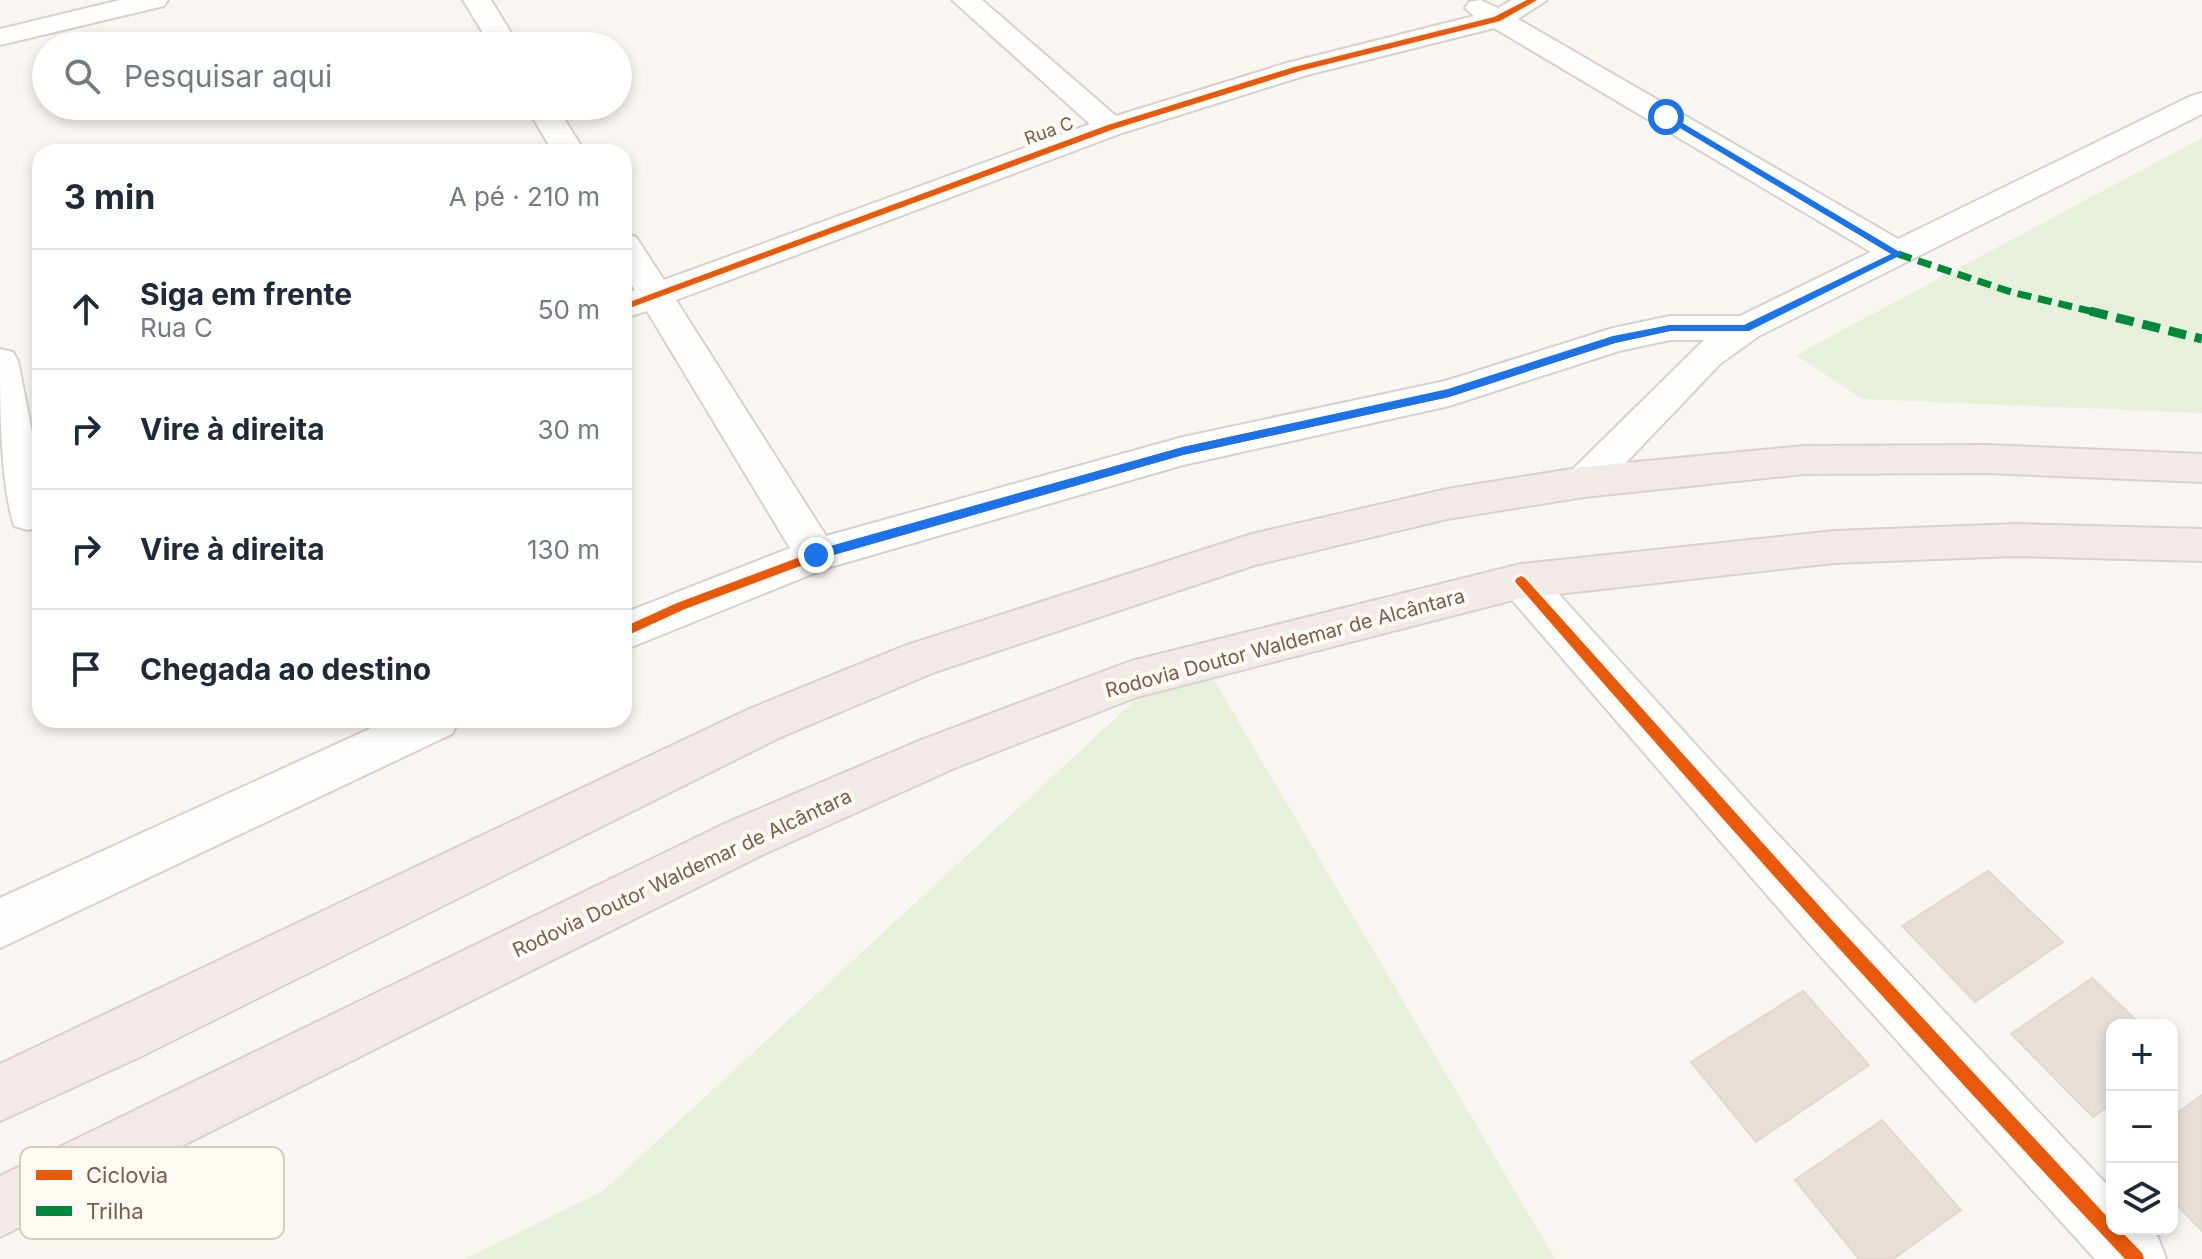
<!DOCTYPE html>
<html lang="pt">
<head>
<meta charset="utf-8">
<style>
  :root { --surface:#fff; --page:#f6f6f7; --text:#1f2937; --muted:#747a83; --line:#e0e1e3 }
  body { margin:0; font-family:Inter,sans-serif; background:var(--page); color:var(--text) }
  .controls { position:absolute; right:24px; bottom:24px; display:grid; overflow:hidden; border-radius:16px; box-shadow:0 4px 12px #0003 }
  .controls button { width:72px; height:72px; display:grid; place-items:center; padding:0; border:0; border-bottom:2px solid var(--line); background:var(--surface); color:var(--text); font:40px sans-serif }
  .stop { position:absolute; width:24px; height:24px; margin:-18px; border:6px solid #1a73e8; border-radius:50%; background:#fff }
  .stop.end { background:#1a73e8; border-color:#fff; box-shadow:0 2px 8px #0008 }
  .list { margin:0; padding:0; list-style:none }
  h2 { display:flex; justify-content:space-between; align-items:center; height:104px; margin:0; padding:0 32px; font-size:34px }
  h2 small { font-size:26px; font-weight:400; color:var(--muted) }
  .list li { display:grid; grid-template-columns:52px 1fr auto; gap:24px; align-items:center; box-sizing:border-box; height:120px; padding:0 32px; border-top:2px solid var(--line) }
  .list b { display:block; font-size:30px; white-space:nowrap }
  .list p { margin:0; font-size:26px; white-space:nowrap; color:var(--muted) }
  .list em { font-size:26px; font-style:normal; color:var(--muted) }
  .icon { flex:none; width:44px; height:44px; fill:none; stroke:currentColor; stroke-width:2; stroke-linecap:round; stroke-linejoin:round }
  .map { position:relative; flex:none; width:2202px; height:1259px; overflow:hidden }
  .search { position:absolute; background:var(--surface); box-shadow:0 4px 12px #0003; left:32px; top:32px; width:600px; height:88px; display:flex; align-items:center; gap:20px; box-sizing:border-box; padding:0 28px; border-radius:44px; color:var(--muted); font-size:30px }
  .panel { position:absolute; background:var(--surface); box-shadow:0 4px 12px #0003; left:32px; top:144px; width:600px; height:584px; border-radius:24px }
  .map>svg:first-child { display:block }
</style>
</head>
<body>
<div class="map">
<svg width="2202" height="1259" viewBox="0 0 2202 1259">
  <rect width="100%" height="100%" fill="#f9f5f0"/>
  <path fill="#e7f0db" d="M2202,138V413L1862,399L1796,355Z
    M1194,646L1555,1259H465L603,1191Z"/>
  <path fill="#e6ded7" stroke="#e2d8d2" stroke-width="2" d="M1988,871L2063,942L1975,1002L1902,926Z
    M2092,978L2141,1025H2112V1103L2093,1117L2011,1034Z
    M1803,991L1869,1065L1756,1142L1691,1062Z
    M2202,1095V1231L2172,1200V1117Z
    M1882,1120L1961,1210L1893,1259H1859L1795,1180Z"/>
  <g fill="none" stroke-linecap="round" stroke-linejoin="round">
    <defs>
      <path id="minor" d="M120,0H168L164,6L0,45V29Z
        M463,0H491L519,46H491Z
        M952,0H982L1116,116L1287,63L1474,16L1465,8L1469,2L1480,0L1498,8L1512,0H1547L1518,19L1898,239L2191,96L2202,93V114L1759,336L1720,364L1598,492L1584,497L1570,492L1564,482L1570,472L1704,340H1670L1619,351L1449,406L1183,465L827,568L624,650V613L790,548L647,311L624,318V294L635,290L624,272V234L636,237L664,280L1090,124ZM1494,28L1871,252L1740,316H1670L1613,328L1445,381L1183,437L826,536L676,300L1122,133L1307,75Z
        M526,106H556L585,152H553Z
        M0,349L13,352L18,361L40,472V527L28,530L14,526C0,482 0,398 0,349Z
        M1521,564L1536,569L1766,822L2112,1190V1229H2149L2158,1237L2166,1259H2095L1806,940L1506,593L1500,581L1506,569Z
        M389,720H459L452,734L0,948V898Z"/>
      <path id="highway" d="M1987,445L2202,454V482L1987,473L1804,474L1584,497L1447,519L1255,565L935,672L781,737L142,1056L0,1121V1064L749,709L904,646L1252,534L1447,489L1584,467L1804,446Z
        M2016,524L2202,529V561L2016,556L1834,563L1521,598L1137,697L955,768L762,855L0,1237V1176L726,823L921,740L1131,661L1521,564L1834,531Z"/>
    </defs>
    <use href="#minor" stroke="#d7d1cb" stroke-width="4"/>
    <use href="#highway" stroke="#dad1cc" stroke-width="4"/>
    <use href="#minor" fill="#fefefd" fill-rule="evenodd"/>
    <use href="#highway" fill="#f2eae7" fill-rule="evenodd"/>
    <path stroke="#00873e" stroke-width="7" stroke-dasharray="14 7" stroke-linecap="butt" d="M1898,254L2011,292L2098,313"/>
    <path stroke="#00873e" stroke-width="9" stroke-dasharray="18 9" stroke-linecap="butt" d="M2090,311L2202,339"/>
    <defs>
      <path id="cycleway" d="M1527,0H1537L1500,21L1300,71L1114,129L624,310V304L1108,125L1294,67L1494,17Z
        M1670,325H1746L1751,328L1746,331H1670L1615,343L1449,397L1183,455L819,559L685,609L624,637V627L677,603L816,551L1183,447L1448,390L1610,338Z
        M1521,576L1525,578L1830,918L2112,1222V1229H2119L2142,1253L2144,1259H2125C1918,1038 1715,813 1517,584L1515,581L1517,578Z"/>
    </defs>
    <use href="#cycleway" stroke="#fffaf3" stroke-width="5"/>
    <use href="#cycleway" fill="#e8590c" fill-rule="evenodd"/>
  </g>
  <path fill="#1a73e8" d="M1663,115H1669L1903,254L1749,331H1670L1615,343L1449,397L1183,455L816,560L809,555L816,550L1183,447L1448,389L1613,336L1670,325H1744L1891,254L1663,118Z"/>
  <g text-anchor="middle" stroke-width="8" stroke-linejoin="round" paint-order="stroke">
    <g font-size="18" fill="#7a5c4d" stroke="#fffaf3">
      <text transform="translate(1049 131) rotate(-20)" y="6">Rua C</text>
    </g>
    <g font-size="20" fill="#7a5c4d" stroke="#fffaf3">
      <text transform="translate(1285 643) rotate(-15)" y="7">Rodovia Doutor Waldemar de Alcântara</text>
      <text transform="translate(682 873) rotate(-25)" y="7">Rodovia Doutor Waldemar de Alcântara</text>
    </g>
  </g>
  <rect x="20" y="1147" width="264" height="92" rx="12" fill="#fffaf3" stroke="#d7cbc1" stroke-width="2"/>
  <rect x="36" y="1170" width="36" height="10" fill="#e8590c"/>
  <rect x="36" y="1206" width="36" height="10" fill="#00873e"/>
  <g font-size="22" fill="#7a5c4d">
    <text x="86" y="1183">Ciclovia</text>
    <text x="86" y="1219">Trilha</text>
  </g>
</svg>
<div class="controls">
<button>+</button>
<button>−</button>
<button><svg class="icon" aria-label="layers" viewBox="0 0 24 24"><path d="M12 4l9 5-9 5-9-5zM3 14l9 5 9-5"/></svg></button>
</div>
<div class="stop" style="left:1666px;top:117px"></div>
<div class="stop end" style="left:816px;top:555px"></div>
<div class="search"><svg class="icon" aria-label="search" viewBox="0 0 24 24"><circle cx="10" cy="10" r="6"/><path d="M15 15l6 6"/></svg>Pesquisar aqui</div>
<section class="panel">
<h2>3 min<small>A pé · 210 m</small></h2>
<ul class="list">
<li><svg class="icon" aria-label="ahead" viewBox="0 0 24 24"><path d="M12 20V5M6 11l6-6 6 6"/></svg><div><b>Siga em frente</b><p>Rua C</p></div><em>50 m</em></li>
<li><svg class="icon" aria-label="right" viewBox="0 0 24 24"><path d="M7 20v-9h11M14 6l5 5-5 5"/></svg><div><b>Vire à direita</b></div><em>30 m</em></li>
<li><svg class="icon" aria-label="right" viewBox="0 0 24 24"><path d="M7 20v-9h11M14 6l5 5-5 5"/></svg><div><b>Vire à direita</b></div><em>130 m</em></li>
<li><svg class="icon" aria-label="arrive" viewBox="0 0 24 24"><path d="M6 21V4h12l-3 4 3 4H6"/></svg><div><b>Chegada ao destino</b></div></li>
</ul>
</section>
</div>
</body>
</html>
